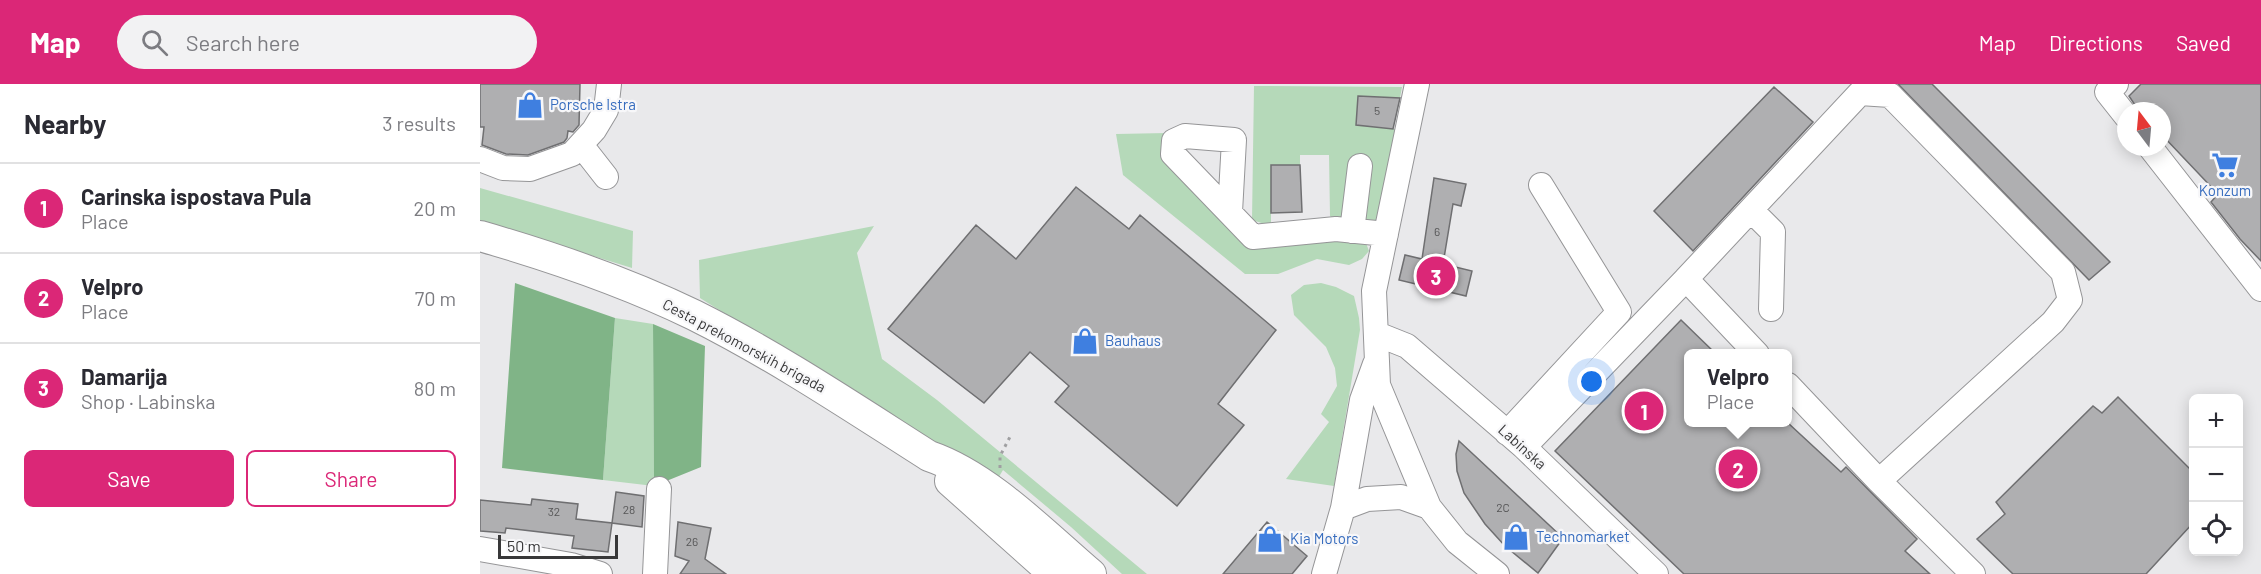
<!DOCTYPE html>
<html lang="en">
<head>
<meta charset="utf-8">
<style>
  :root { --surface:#fff; --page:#f2f2f3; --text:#2b2b33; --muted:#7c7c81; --line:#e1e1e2; --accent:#db2777 }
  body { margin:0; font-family:Barlow,sans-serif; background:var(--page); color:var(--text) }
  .controls { position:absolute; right:18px; bottom:18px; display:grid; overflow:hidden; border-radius:9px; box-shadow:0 3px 15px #0003 }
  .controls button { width:54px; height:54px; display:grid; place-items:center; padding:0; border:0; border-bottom:2px solid var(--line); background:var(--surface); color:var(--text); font:30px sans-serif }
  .compass { position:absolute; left:1637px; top:18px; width:54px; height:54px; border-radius:50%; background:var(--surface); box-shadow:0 3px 15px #0003; rotate:344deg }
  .scale { position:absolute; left:18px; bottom:15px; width:120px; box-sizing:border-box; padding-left:6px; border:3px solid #383839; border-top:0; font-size:16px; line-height:21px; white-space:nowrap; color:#383839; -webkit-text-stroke:4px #f7f7f9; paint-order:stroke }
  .you { position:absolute; left:1112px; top:298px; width:21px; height:21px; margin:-15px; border:4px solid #fff; border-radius:50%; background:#1a73e8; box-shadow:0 0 0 9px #1a73e833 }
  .badge { display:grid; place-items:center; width:39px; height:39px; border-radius:50%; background:var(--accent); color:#fff; font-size:20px; font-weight:700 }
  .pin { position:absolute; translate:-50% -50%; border:3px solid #fff; box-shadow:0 2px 6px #0006 }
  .popup { position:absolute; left:1204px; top:265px; width:108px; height:78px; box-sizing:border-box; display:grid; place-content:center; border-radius:9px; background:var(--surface); filter:drop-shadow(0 2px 4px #0005); font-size:20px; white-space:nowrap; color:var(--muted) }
  .popup b { font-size:22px; color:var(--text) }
  .popup::after { content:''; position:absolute; left:50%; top:100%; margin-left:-12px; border:12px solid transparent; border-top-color:var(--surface) }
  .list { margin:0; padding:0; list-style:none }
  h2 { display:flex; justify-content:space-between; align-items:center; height:78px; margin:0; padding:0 24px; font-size:26px }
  h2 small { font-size:20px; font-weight:400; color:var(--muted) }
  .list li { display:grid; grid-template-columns:39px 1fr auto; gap:18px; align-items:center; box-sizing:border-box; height:90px; padding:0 24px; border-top:2px solid var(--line) }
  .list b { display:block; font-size:22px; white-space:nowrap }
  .list p { margin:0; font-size:20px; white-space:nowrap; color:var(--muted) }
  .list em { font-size:20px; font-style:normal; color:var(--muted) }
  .actions { display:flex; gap:12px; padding:18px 24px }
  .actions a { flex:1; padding:14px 0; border:2px solid var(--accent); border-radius:9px; text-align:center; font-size:21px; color:var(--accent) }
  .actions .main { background:var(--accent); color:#fff }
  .icon { flex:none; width:33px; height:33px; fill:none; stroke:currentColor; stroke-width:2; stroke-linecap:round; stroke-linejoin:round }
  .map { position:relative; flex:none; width:1781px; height:490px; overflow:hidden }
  header { display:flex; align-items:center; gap:36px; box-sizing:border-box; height:84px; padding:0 30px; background:var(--accent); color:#fff }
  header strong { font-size:28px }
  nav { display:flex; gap:33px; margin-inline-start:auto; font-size:21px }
  .search { width:420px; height:54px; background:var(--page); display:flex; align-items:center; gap:15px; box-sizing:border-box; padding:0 21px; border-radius:33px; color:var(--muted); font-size:22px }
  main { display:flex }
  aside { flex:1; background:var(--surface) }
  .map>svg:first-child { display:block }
</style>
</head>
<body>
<header>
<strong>Map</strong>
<div class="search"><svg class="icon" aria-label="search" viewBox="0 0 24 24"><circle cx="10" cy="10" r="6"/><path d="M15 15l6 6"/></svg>Search here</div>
<nav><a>Map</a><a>Directions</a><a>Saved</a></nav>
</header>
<main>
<aside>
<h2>Nearby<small>3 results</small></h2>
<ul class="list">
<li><span class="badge">1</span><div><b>Carinska ispostava Pula</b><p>Place</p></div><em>20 m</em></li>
<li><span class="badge">2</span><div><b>Velpro</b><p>Place</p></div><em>70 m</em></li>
<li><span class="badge">3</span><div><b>Damarija</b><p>Shop · Labinska</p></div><em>80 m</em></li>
</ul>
<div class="actions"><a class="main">Save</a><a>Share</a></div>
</aside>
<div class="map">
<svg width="1781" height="490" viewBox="0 0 1781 490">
  <rect width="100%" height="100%" fill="#e9e9eb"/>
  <path fill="#b5d9b9" d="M774,2L922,3L920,14L878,12L876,41L915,45L901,142L854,136L850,132L849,71H820V81H791V142L772,136Z
    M687,49L774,161L854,151L886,159L889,167L882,175L869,181L837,175L798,190H765L643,91L636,50Z
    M0,104L153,147L152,184L0,137Z
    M394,142L377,169L402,275L457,316L667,490H642L591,443L523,386L517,396L382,316L220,214L219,176Z
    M841,199L856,203L874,212L879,234L880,246L854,402L806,395L849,338L841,330L857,302L855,284L846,263L814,231L811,211L824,201Z
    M135,234L173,240L174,402L123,396Z"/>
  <path fill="#80b487" d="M35,199L135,234L123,396L22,384Z
    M173,240L225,262L221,383L174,402Z"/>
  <path fill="#afafb1" stroke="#6f6f71" stroke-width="1.5" d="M0,0H100L99,41L93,48L88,47L87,54L84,58L48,71L26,70L2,61L4,43H0Z
    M1418,0H1452L1630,178L1609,196Z
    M1661,0H1781V177L1760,155L1731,118L1738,110L1682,51V27H1659L1649,12Z
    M1294,3L1333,38L1213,167L1174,127Z
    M878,12L920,14L913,45L876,41Z
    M791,81H820L822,128L791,129Z
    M954,94L986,100L981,122L973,120L963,180L992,187L986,212L919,196L925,171L942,175Z
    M596,103L649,145L660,131L796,246L738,320L764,341L697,422L575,318L589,302L550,268L504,319L408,245L496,141L536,175Z
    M1201,236L1236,270H1209V339H1308L1361,388L1366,383L1437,455L1425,467L1450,490H1204L1075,367Z
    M1638,313L1713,388V439L1666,490H1533L1497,455L1525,430L1516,418L1613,322L1622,329Z
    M979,357L1083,454L1058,489L1025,462L1005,440L984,409L977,387L976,370Z
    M136,408L164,412L162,443L132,439Z
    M52,415L98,420L96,435L132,439L128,468L92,464L94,452L26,444L25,449L0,447V416L51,421Z
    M198,438L231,444L225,475L246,490H200L209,477L195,472Z
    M787,438L827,472L812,490H743Z"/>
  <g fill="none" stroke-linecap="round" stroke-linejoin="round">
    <defs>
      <path id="minor" d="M937,0L894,207L898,301L949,423L977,458L1017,490
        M1636,0L1627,8L1646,32
        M101,61L126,93
        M1670,63L1781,205
        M0,75L23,84L50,85L92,70L114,46L126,26L129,0
        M1271,126L1293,148L1291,225
        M750,128L754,56L705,52L694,57L693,70L773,153L856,145L906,150
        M872,147L880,82
        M1206,195L1380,9L1410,11L1583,188L1590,216L1573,238L1399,397
        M897,250L927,262L1044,363L1176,490
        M1308,301L1399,397L1493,490
        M1027,349L1139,228L1061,101
        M1044,363L1206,195L1277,270
        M863,424L887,415L921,413L949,423
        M0,465L91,481L120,490
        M175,490L179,405
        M844,490L863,424L882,316L895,280"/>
      <path id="major" d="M0,152C73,173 146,198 214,231C296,272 372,323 449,372C508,392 564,450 611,490
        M470,397L574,490"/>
    </defs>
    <use href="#minor" stroke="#959597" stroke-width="26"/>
    <use href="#major" stroke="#959597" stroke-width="32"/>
    <path stroke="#9f9fa1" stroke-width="3" stroke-dasharray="3 4.5" stroke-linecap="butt" d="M520,384V372L531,351"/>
    <use href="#minor" stroke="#fff" stroke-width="24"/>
    <use href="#major" stroke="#fff" stroke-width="30"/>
  </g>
  <defs>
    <symbol id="shop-bare" viewBox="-9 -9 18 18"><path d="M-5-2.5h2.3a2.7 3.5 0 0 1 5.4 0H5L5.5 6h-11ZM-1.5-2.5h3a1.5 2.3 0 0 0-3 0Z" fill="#3f7fe0" stroke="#f7f7f9" stroke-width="2.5" paint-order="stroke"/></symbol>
    <symbol id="supermarket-bare" viewBox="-9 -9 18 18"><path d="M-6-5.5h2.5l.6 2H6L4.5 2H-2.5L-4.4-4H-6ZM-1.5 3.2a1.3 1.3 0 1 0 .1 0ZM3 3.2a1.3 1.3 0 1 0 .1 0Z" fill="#3f7fe0" stroke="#f7f7f9" stroke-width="2.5" paint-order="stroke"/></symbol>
  </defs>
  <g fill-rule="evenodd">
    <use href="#shop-bare" x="31" y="2" width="38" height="38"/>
    <use href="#supermarket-bare" x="1726" y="62" width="38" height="38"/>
    <use href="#shop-bare" x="586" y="238" width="38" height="38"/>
    <use href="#shop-bare" x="1017" y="434" width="38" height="38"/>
    <use href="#shop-bare" x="771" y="436" width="38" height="38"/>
  </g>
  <g text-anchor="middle" stroke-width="4.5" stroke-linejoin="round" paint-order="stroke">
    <g font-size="12" fill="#565657">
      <text x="897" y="31">5</text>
      <text x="957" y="152">6</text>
      <text x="1023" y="428">2C</text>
      <text x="149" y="430">28</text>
      <text x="74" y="432">32</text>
      <text x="212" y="462">26</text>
    </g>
    <g font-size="15" fill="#366cbe" stroke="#f7f7f9" text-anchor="start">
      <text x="70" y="26">Porsche Istra</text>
      <text x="1745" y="112" text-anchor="middle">Konzum</text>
      <text x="625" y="262">Bauhaus</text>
      <text x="1056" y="458">Technomarket</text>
      <text x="810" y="460">Kia Motors</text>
    </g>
    <g font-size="15" fill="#383839" stroke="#f7f7f9">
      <text transform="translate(264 262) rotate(28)" y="5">Cesta prekomorskih brigada</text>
      <text transform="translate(1042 363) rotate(42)" y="5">Labinska</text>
    </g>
  </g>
</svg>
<div class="controls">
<button>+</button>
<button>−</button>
<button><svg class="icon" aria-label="locate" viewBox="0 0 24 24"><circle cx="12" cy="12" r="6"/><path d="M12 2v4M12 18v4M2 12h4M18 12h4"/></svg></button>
</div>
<svg class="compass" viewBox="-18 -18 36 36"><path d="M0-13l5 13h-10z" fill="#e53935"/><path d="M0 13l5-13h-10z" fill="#7c7c81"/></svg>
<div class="scale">50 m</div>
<div class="you"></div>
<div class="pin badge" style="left:1164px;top:327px">1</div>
<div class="pin badge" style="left:1258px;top:385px">2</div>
<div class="popup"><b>Velpro</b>Place</div>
<div class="pin badge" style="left:956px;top:192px">3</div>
</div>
</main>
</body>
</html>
